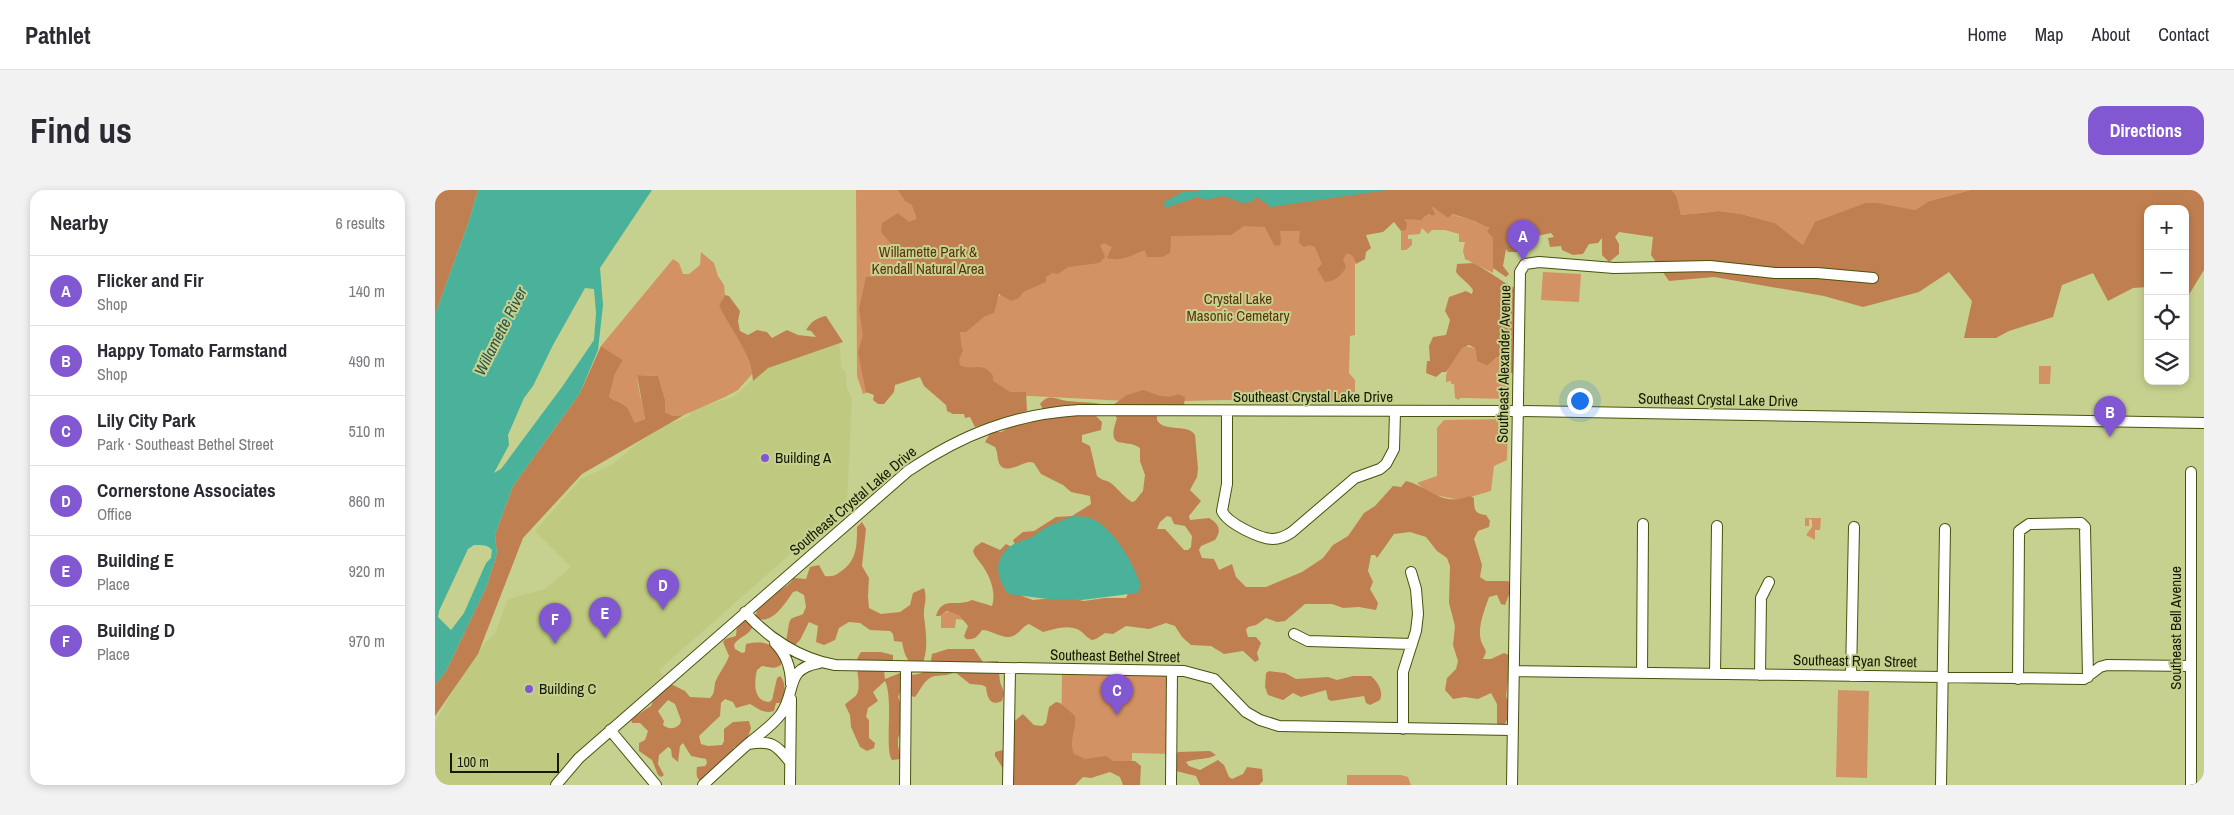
<!DOCTYPE html>
<html lang="en">
<head>
<meta charset="utf-8">
<style>
  :root { --surface:#fff; --page:#f2f2f3; --text:#2b2b33; --muted:#7c7c81; --line:#e1e1e2; --accent:#8158d2 }
  body { margin:0; font-family:"Archivo Narrow",sans-serif; background:var(--page); color:var(--text) }
  .controls { position:absolute; right:15px; top:15px; display:grid; overflow:hidden; border-radius:10px; box-shadow:0 2px 8px #0003 }
  .controls button { width:45px; height:45px; display:grid; place-items:center; padding:0; border:0; border-bottom:1px solid var(--line); background:var(--surface); color:var(--text); font:25px sans-serif }
  .scale { position:absolute; left:15px; bottom:12px; width:109px; box-sizing:border-box; padding-left:5px; border:2px solid #171a02; border-top:0; font-size:14px; line-height:18px; white-space:nowrap; color:#171a02; -webkit-text-stroke:4px #c7d18f; paint-order:stroke }
  .you { position:absolute; left:1144px; top:210px; width:18px; height:18px; margin:-12px; border:4px solid #fff; border-radius:50%; background:#1a73e8; box-shadow:0 0 0 8px #1a73e833 }
  .badge { display:grid; place-items:center; width:32px; height:32px; border-radius:50%; background:var(--accent); color:#fff; font-size:16px; font-weight:700 }
  .pin { position:absolute; translate:-50% -41px; filter:drop-shadow(0 1px 2px #0008) }
  .pin::after { content:''; position:absolute; top:26px; width:18px; height:15px; background:inherit; clip-path:polygon(0 0,100% 0,50% 100%) }
  .list { margin:0; padding:0; list-style:none }
  h2 { display:flex; justify-content:space-between; align-items:center; height:65px; margin:0; padding:0 20px; font-size:21px }
  h2 small { font-size:16px; font-weight:400; color:var(--muted) }
  .list li { display:grid; grid-template-columns:32px 1fr auto; gap:15px; align-items:center; box-sizing:border-box; height:70px; padding:0 20px; border-top:1px solid var(--line) }
  .list b { display:block; font-size:19px; white-space:nowrap }
  .list p { margin:0; font-size:16px; white-space:nowrap; color:var(--muted) }
  .list em { font-size:16px; font-style:normal; color:var(--muted) }
  .icon { flex:none; width:28px; height:28px; fill:none; stroke:currentColor; stroke-width:2; stroke-linecap:round; stroke-linejoin:round }
  .map { position:relative; flex:none; width:1769px; height:595px; overflow:hidden; border-radius:15px }
  header { display:flex; align-items:center; gap:30px; box-sizing:border-box; height:70px; padding:0 25px; background:var(--surface); border-bottom:1px solid var(--line) }
  header strong { font-size:24px }
  nav { display:flex; gap:28px; margin-inline-start:auto; font-size:18px }
  .intro { display:flex; align-items:center; justify-content:space-between; box-sizing:border-box; height:120px; padding:0 30px }
  h1 { margin:0; font-size:35px }
  .button { padding:12px 22px; border-radius:15px; background:var(--accent); color:#fff; font-size:18px; font-weight:700 }
  main { display:flex; gap:30px; padding:0 30px }
  aside { flex:1; background:var(--surface); border-radius:15px; box-shadow:0 2px 8px #0003 }
  .map>svg:first-child { display:block }
</style>
</head>
<body>
<header>
<strong>Pathlet</strong>
<nav><a>Home</a><a>Map</a><a>About</a><a>Contact</a></nav>
</header>
<div class="intro"><h1>Find us</h1><a class="button">Directions</a></div>
<main>
<aside>
<h2>Nearby<small>6 results</small></h2>
<ul class="list">
<li><span class="badge">A</span><div><b>Flicker and Fir</b><p>Shop</p></div><em>140 m</em></li>
<li><span class="badge">B</span><div><b>Happy Tomato Farmstand</b><p>Shop</p></div><em>490 m</em></li>
<li><span class="badge">C</span><div><b>Lily City Park</b><p>Park · Southeast Bethel Street</p></div><em>510 m</em></li>
<li><span class="badge">D</span><div><b>Cornerstone Associates</b><p>Office</p></div><em>860 m</em></li>
<li><span class="badge">E</span><div><b>Building E</b><p>Place</p></div><em>920 m</em></li>
<li><span class="badge">F</span><div><b>Building D</b><p>Place</p></div><em>970 m</em></li>
</ul>
</aside>
<div class="map">
<svg width="1769" height="595" viewBox="0 0 1769 595">
  <rect width="100%" height="100%" fill="#c7d18f"/>
  <path fill="#bfca80" d="M404,151L407,179L410,181L412,198L417,208L412,314L224,480L228,486L124,580L115,595H0V532L40,464L60,443L73,409L110,399L136,377L100,341L146,289L178,274L200,255L229,236L254,226L259,219L298,207L329,180L363,163Z"/>
  <path fill="#d39264" fill-rule="evenodd" d="M421,0H1027L893,11L920,59V145L915,146L914,183L920,190V212L790,210L711,212L576,205L514,180L475,188L428,204L422,186ZM601,72L546,123L532,131Z
    M1237,0H1536L1494,11L1480,20L1430,13L1408,22L1368,55L1340,33L1306,24L1284,21L1246,25L1242,7Z
    M998,17L1013,27L1016,24C1026,28 1037,29 1046,33C1064,41 1059,67 1058,83L1030,69L1028,61L1030,52H1024V44L1010,40H997L993,44L987,38L985,44L973,45V49H977V55L971,60H966V41H968L969,29H988L994,24L999,26L996,18Z
    M266,62L279,73L283,86L289,95L290,105L284,115L309,157L318,183L303,200L290,207L249,225L238,226L230,222V209L223,186L202,185C203,200 208,214 210,229L200,233C193,216 189,215 174,207L180,184L188,170L166,156L238,69L244,73L248,84H254L265,75Z
    M1108,82L1146,84L1144,112L1106,110Z
    M1030,156L1040,158L1042,171L1052,176L1062,167L1070,166L1074,169L1073,209L1029,208H1025L1024,210L1020,208L1019,194H1016V191L1011,192C1010,179 1019,163 1030,156Z
    M1604,176H1616L1615,194H1604Z
    M1070,229L1073,231L1072,270L1059,276L1056,301L1025,310L995,304L982,293L1002,286V238L1009,230Z
    M1370,328H1386L1385,340H1380V350L1371,345L1377,337V330L1374,329V336H1370Z
    M512,422H529V430L521,429L520,438H506V425Z
    M627,479L737,481L736,564L697,563V578L626,577Z
    M1403,500L1434,501L1432,588L1401,587Z
    M912,585H966L973,587L976,595H912Z"/>
  <path fill="#c07f50" fill-rule="evenodd" d="M0,0H43L34,31L0,125Z
    M463,0H1237L1242,7L1246,25L1284,21L1306,24L1340,33L1368,55L1380,32L1430,13H1442L1480,20L1494,11L1536,0H1769V80L1750,111V19H1713V97L1698,98L1673,111L1658,83L1627,95L1618,127L1574,141L1561,148H1529L1537,111L1514,82L1484,102L1428,117L1389,106L1279,87L1234,91L1216,65L1218,47L1184,42L1180,47L1184,54V64L1174,72L1167,65V48L1163,53L1154,54L1148,64L1138,65L1127,60L1126,56L1115,57L1113,48L1119,47L1116,43L1093,48L1082,58L1083,62H1073L1071,59L1068,76L1074,84L1071,87L1058,78V48L1052,41L1054,38L1040,31L1017,24L1013,28L998,17L997,18L1000,24L998,26L994,24L986,30L969,29L972,33L971,40L966,41L959,32L948,42L931,45L936,58L931,62L930,69L921,74L918,66L912,63L908,69L911,77C906,86 900,91 890,92L882,79L887,74L880,57L874,55L869,57L864,53L865,41H845L846,52L844,56L839,55L830,37L809,36L796,45L736,46L735,63L727,67H712L710,60C697,65 687,72 672,68L677,57L669,53L665,55L670,67L664,73L633,77L623,84L617,83L611,87V92L588,102L584,108L576,111L564,104L559,123L550,126L531,142H525L526,154L528,160L524,170L525,175C536,182 547,170 558,186V191L575,202H591L592,221L540,237L535,227L530,228L529,224H518L512,221L511,215L489,196L485,187L460,195L459,202L449,214H443L438,210L439,205L431,202L423,162L428,145L424,119L431,87L451,86L465,75L462,61L446,42L447,33L463,23L474,32L482,29L477,15L470,11Z
    M1038,73C1053,80 1065,91 1080,98V183H1074V169L1070,166L1062,167L1052,176L1042,171L1040,158L1034,155L1027,158L1011,182H1007L1001,187L991,183L992,171H995L994,156L998,147L1011,145L1015,130L1010,121L1014,107L1031,101L1037,104L1038,100C1033,92 1027,90 1021,82L1022,74Z
    M290,105L294,106L305,121L303,131L305,141L313,145L322,140L332,142L337,148L352,140L363,145L381,147L376,141L371,140C376,132 381,128 391,126L408,152L333,178L318,191C317,162 295,140 284,115Z
    M166,156L188,170L180,184L174,207C191,217 191,212 200,233L210,229L202,185L223,186L230,209V222L238,226L249,225L147,284L88,348L43,464L0,526V495L11,481L51,398L62,364L60,345L78,296L145,203Z
    M708,200C721,204 730,210 743,204L750,207L748,223L726,224L722,226V230C729,243 753,233 760,245L763,279L762,287L755,300L766,311L754,326L755,330L774,328C784,334 787,340 780,350L766,356L764,360L767,368L779,369L784,380L797,374L801,387L811,397H831L867,382L888,368L898,355L913,346L929,323L940,316L958,296L966,297L971,291C997,298 1006,317 1035,306L1039,308C1039,319 1039,324 1051,325L1055,331L1054,337L1043,341L1039,349L1047,375L1045,387L1051,391H1073L1077,397L1070,415L1066,414L1062,405L1054,407C1050,419 1042,437 1046,451C1047,454 1050,458 1051,462L1048,469H1056L1069,463L1076,466L1071,506L1075,517V525L1069,535H1062V514L1056,503L1043,509L1030,507L1018,509L1010,500L1012,488L1021,479L1023,471L1018,455L1020,436L1014,413L1015,376L1012,368L1002,361L991,347L975,342L959,344L942,368L940,365H936L933,381L938,392L935,399L943,413L941,420L924,417L908,418L897,414H870L850,431L842,432L831,428L821,435L813,437L811,440L813,447H821L826,453L822,463L824,470L820,472L808,461L789,464L776,456L756,455L747,447L740,436L731,433L714,439L691,436L678,444L670,443L661,449L657,450C652,448 649,443 644,440C633,434 619,439 608,442L594,434C588,436 585,443 578,446C568,450 557,440 547,440C542,447 540,450 531,449L529,446L533,436L524,425L512,421L505,426H501C508,405 521,418 537,410L557,416C561,403 556,389 549,378C545,371 540,368 538,361L540,357L547,352L565,360L571,354L575,356L587,406L598,410L628,407L649,411L670,408H691L694,401L613,343L580,355L578,350L588,342L599,341L621,327L637,326L656,314L655,306L636,302L628,295L606,284L599,273L595,272C588,272 569,286 564,273C562,268 563,262 560,257L550,252L556,242H566L586,231L596,232L603,230L609,221L605,214C614,202 622,210 633,211C648,213 660,211 675,217L692,205ZM663,223L679,224L682,228C670,263 691,247 705,258V271L710,285L708,301L700,311L697,312C689,307 684,300 677,294C673,290 667,291 662,286L655,256L647,252V245L666,240L667,232L661,226ZM732,326L736,327L739,334L750,336L757,346L756,357L753,360H749L730,339H722L725,332Z
    M427,332L431,339L427,376L434,388L433,406L434,418L446,424L465,422L475,415L478,403L489,398C493,411 488,415 489,426C491,443 494,461 486,477C472,473 470,467 467,452L459,451L458,444L455,441L435,440L425,433L414,432L404,438L400,450L389,455L381,452L383,436L374,432L365,450L359,456L351,450C353,445 353,432 356,429C358,427 365,426 368,424L371,417L369,405L362,401L358,402C351,412 337,436 321,428C320,407 350,403 359,388L371,389L375,377L384,375L390,386C397,387 400,386 405,382C422,371 422,356 422,337Z
    M308,430H312L318,435C315,446 304,446 299,455L300,459L307,463L310,462L311,454C328,451 337,452 347,466L346,475C338,480 335,477 327,476L322,480C319,493 318,511 334,512L337,510L342,488L345,486C352,493 350,506 345,513H341L339,521C328,524 324,519 315,514L301,518L298,512L290,509L286,513L285,526L264,546L266,554L273,556L287,555L289,551V539L298,532L314,531L316,538L310,556L299,557L298,565L271,593C261,590 261,587 262,577L270,576L272,573L271,569L256,566L248,553L245,556L243,572L237,567L236,559L233,557L224,565L223,574L229,585L226,587L223,585L217,570L204,561V553L210,550L213,541L205,533H197L196,529L216,516L222,502L236,494L250,501L255,507L275,508C280,503 279,499 280,493C283,484 291,475 294,466L288,452L290,449L301,446L302,434ZM233,510L240,514L246,530L245,534C240,539 234,540 228,535L229,531L223,521Z
    M513,459H539L548,472L563,471L565,492L569,503L567,511C555,517 552,507 551,497L547,495L535,494L520,482C512,486 508,485 500,486C489,488 486,500 480,507L476,506L473,499L469,498L466,500L463,507L468,520V536L463,548V556L466,569L457,570C449,559 459,510 450,491L438,502L443,511L433,518L431,527L434,530V548L440,553L439,558L432,561L425,557L416,537L415,525L410,515C414,509 421,509 423,501C426,487 417,473 426,462H446L458,465V473L449,481L450,489L465,483C472,487 491,485 495,476C496,473 496,468 497,464Z
    M834,481L850,483L861,489L893,487L902,490L918,486H936C942,491 949,501 945,510L935,515L931,513L929,506L896,511L893,509L891,500L866,507L858,503L848,510L833,505L830,497L831,483Z
    M621,512L625,513L640,526C642,539 633,550 639,564L650,569L671,566L678,571H700L706,576L705,595H688L685,587L675,582L656,588L648,587L640,595H572L569,580L560,566V562L576,558V534L588,524L599,535L607,536L611,533L614,517Z
    M775,561L781,565C773,570 761,568 751,572L754,576L765,580L783,570L789,575L794,587L797,589L808,584L812,577L827,579L828,591L824,595H765L761,586L741,581V565L743,562Z"/>
  <path fill="#4ab19a" fill-rule="evenodd" d="M43,0H217L165,78L168,115L163,160L145,203L78,296L60,345L62,364L51,398L11,481L0,495V125L34,31ZM150,98L159,99L161,123L159,150L127,197L66,279L59,283L74,255L73,245L89,208L98,196L118,155ZM39,355C46,355 52,354 57,360L56,368L51,373L29,423L16,440L3,427L4,421L33,359Z
    M769,0H952L836,17L822,7L816,12L807,13L789,6L770,10L763,7L730,18L729,12L748,2Z
    M639,326C644,327 650,326 655,328C678,336 699,374 706,396L702,403L647,410L613,409L573,404C561,387 557,367 579,354C584,351 592,350 597,347C602,345 605,340 610,338C619,333 629,330 639,326Z"/>
  <g fill="none" stroke-linecap="round" stroke-linejoin="round">
    <defs>
      <path id="minor" d="M792,221V294L787,321C792,333 825,349 838,349C845,349 851,346 857,342L920,288L945,279L951,274L959,259L960,222
        M1756,282V595
        M310,422C333,448 365,469 400,475L749,481L779,489L811,522L825,530L844,536L1078,540
        M859,444L873,451L977,454
        M340,453C351,464 356,479 356,494
        M1079,481L1649,489L1665,477L1672,475L1756,476
        M1207,483L1208,334
        M1280,484L1282,336
        M1325,485L1326,408L1334,392
        M1416,486L1419,337
        M1583,489L1584,341L1594,334L1646,333L1650,337L1653,487
        M968,539V482L981,441L983,424L981,399L976,382
        M175,540L221,595
        M313,554C338,550 341,555 355,572
        M121,595L144,568L473,281C528,244 579,224 645,220L1083,221L1769,233
        M268,595C283,581 298,567 314,553C325,544 337,536 346,524C362,501 349,479 384,473
        M355,595L356,509
        M470,595L471,478
        M573,595L575,479
        M736,595L737,481
        M1077,595L1085,82L1090,74L1104,72L1179,78L1275,76L1340,83H1382L1438,88
        M1506,595L1510,339"/>
    </defs>
    <use href="#minor" stroke="#4a510c" stroke-width="12"/>
    <use href="#minor" stroke="#fff" stroke-width="10"/>
  </g>
  <g fill="#8158d2" stroke="#c7d18f" stroke-width="2">
    <circle cx="330" cy="268" r="5"/>
    <circle cx="94" cy="499" r="5"/>
  </g>
  <g text-anchor="middle" stroke-width="4" stroke-linejoin="round" paint-order="stroke">
    <g font-size="15" fill="#5d320d" stroke="#c7d18f">
      <text x="493" y="67">Willamette Park &amp;<tspan x="493" dy="17">Kendall Natural Area</tspan></text>
      <text x="803" y="114">Crystal Lake<tspan x="803" dy="17">Masonic Cemetary</tspan></text>
    </g>
    <g font-size="15" fill="#171a02" stroke="#c7d18f">
      <text transform="translate(1069 174) rotate(-89)" y="5">Southeast Alexander Avenue</text>
      <text x="878" y="212">Southeast Crystal Lake Drive</text>
      <text transform="translate(1283 210) rotate(1)" y="5">Southeast Crystal Lake Drive</text>
      <text transform="translate(418 311) rotate(-40)" y="5">Southeast Crystal Lake Drive</text>
      <text transform="translate(1741 438) rotate(-90)" y="5">Southeast Bell Avenue</text>
      <text transform="translate(680 466) rotate(1)" y="5">Southeast Bethel Street</text>
      <text transform="translate(1420 471) rotate(1)" y="5">Southeast Ryan Street</text>
    </g>
    <g font-size="15" fill="#171a02" stroke="#c7d18f" text-anchor="start">
      <text x="340" y="273">Building A</text>
      <text x="104" y="504">Building C</text>
    </g>
    <g font-size="16" font-style="italic" fill="#28544a" stroke="#c7d18f">
      <text transform="translate(65 141) rotate(-63)" y="6">Willamette River</text>
    </g>
  </g>
</svg>
<div class="controls">
<button>+</button>
<button>−</button>
<button><svg class="icon" aria-label="locate" viewBox="0 0 24 24"><circle cx="12" cy="12" r="6"/><path d="M12 2v4M12 18v4M2 12h4M18 12h4"/></svg></button>
<button><svg class="icon" aria-label="layers" viewBox="0 0 24 24"><path d="M12 4l9 5-9 5-9-5zM3 14l9 5 9-5"/></svg></button>
</div>
<div class="scale">100 m</div>
<div class="you"></div>
<div class="pin badge" style="left:1088px;top:71px">A</div>
<div class="pin badge" style="left:1675px;top:247px">B</div>
<div class="pin badge" style="left:682px;top:525px">C</div>
<div class="pin badge" style="left:228px;top:420px">D</div>
<div class="pin badge" style="left:170px;top:448px">E</div>
<div class="pin badge" style="left:120px;top:454px">F</div>
</div>
</main>
</body>
</html>
